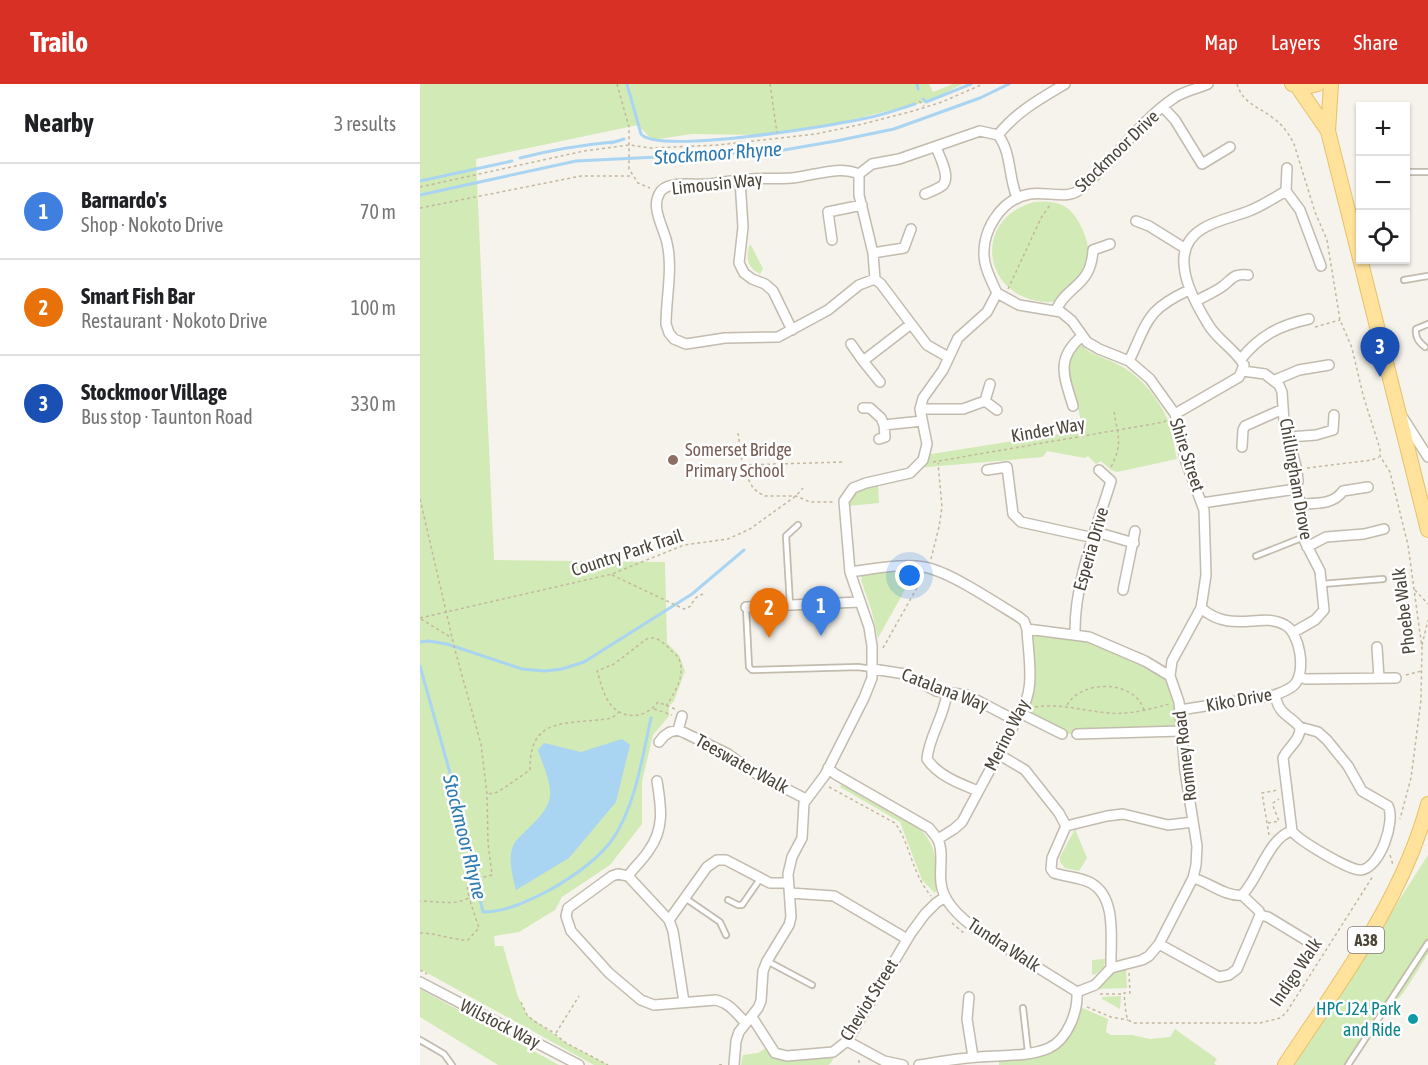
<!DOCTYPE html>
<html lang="en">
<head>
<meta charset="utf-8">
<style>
  :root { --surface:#fff; --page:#f2f2f2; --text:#202124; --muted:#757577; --line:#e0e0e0; --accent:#d93025 }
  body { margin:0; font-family:"Asap Condensed",sans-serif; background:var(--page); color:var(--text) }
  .controls { position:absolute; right:18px; top:18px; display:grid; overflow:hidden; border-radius:0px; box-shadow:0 2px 4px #0004 }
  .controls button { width:54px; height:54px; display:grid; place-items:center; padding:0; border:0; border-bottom:2px solid var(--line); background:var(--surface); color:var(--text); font:30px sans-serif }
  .you { position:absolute; left:490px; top:492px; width:21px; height:21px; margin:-15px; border:4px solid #fff; border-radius:50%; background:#1a73e8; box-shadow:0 0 0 9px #1a73e833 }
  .badge { display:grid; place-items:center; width:39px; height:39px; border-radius:50%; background:var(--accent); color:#fff; font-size:20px; font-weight:700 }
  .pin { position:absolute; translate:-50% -50px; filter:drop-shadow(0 2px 3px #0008) }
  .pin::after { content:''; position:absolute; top:32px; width:21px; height:18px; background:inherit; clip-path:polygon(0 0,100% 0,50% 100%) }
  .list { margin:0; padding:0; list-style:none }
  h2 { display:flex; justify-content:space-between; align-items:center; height:78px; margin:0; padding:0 24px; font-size:26px }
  h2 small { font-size:20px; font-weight:400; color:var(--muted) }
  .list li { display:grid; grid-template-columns:39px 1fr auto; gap:18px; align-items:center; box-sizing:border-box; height:96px; padding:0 24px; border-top:2px solid var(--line) }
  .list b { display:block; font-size:22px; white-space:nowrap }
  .list p { margin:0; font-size:20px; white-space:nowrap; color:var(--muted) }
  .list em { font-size:20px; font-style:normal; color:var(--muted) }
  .icon { flex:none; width:33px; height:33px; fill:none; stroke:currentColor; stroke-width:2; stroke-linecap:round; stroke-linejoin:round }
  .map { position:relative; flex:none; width:1008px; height:981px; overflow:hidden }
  header { display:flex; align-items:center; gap:36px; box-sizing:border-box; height:84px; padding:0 30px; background:var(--accent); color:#fff }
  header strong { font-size:28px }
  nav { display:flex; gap:33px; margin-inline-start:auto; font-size:21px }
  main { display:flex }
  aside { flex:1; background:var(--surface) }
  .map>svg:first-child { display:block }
</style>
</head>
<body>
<header>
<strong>Trailo</strong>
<nav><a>Map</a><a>Layers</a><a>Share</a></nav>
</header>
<main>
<aside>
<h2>Nearby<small>3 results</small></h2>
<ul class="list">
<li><span class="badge" style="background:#3f7fe0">1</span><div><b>Barnardo's</b><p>Shop · Nokoto Drive</p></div><em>70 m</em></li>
<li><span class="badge" style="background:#e8710a">2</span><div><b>Smart Fish Bar</b><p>Restaurant · Nokoto Drive</p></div><em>100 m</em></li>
<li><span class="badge" style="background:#1a4fb4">3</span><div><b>Stockmoor Village</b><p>Bus stop · Taunton Road</p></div><em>330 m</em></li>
</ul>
</aside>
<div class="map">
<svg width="1008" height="981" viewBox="0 0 1008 981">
  <rect width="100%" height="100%" fill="#f6f3ec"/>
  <path fill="#d2eab5" d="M0,0H207L213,21L209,0H509L513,8L533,0H543L506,18L413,40L339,51L272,50L232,56L218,41L56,75L74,476L245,478L247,559L259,571L265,587L254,617L249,622V632L233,651L222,698V740L190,781L142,813L135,826L99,848L74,852L75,862H83L98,913L107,931L146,959L188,981H174L0,885Z
    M614,118C623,117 633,117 642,121C659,128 673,163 668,181C662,197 646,208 633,218C563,220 549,136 614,118Z
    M331,161L343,185L340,190C327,183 326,175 329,162Z
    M660,260C672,272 687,274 701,282C723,294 739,316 749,338C753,349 754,364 757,375L697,388L691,386L681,377L676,380L668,372L665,374L627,367L623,373L497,384L505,371L663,346L648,281L650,273Z
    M458,400L459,419L428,422C436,407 442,404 458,400Z
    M496,486L458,554L452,528L441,496L442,492L453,488Z
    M607,545L655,550L750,592L761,647L642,650L600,629L606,616Z
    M422,699C445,711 499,735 510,758C517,770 516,789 517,804L515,809L502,796L480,738L420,703Z
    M655,745L667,774L659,787L645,784L640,778V773Z
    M1008,771V870L984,908L958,936L957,948L941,960L929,981H874Z
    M685,875L684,884L674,891L672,890V876Z
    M699,883H706L707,904L675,905Z
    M0,905L139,981H78L0,933Z
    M701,912L700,925L682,915V913Z
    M660,923L688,935L686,948L691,951H712L730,955L750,953L755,945L797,975L794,979L796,981H579V975L628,966Z
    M346,964L349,969L361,975L417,969L410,980L408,981H321L323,971L338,969Z"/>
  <path fill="#a9d4f2" d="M202,655L210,661L196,718L149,774L96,806C93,793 87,773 94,760C103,746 129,731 130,711C131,697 122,679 118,666L124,659L161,668Z"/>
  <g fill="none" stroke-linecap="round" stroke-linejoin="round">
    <path stroke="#a9d4f2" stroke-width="3" d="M207,0L221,50C238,71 415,41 447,34C463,31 479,25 495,20
      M497,0L498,5
      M503,15L506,18L551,0
      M100,74C131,66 161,61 193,58L191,59L204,55
      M0,97L92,77
      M0,111L156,77L358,67L416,57L474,45L560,14L589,0
      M0,558L8,557L27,560L102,585L125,587L142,585L164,578L272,510L324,466
      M0,582L48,753L58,795L59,810L63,828C86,828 108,817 128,807C151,794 176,778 192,756C216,721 222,674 231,634"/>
    <defs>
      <path id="service" d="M986,88H1008
        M984,196L1008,192
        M1005,263C999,258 995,254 996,245L1008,240
        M836,472L884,453
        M902,500L963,495
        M370,521L366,452L378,441
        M326,523L329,583L332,586L438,583L453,585
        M265,814L300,838L306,851
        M308,816L318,821H322L340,795
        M347,877L392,901
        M603,924L608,968
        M0,956L24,970L32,981
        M928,981L1008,859"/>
      <path id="minor" d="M743,23L755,36L782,80L810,63
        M578,51C596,28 620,15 645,0
        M867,84L866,107L880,126L901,182
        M439,90V111L453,169L455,195L461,200L507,261L528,273
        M320,96L323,143L319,179L324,189L332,195L345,200L353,207L372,246
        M505,110C510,108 518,105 523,101C531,92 519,72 516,63
        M716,137L729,142L766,165
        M412,156L408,128L442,121
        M453,169L484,164L491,145
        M455,195L439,201L408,226L358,253L305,254L266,260L254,255L249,249L246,240C246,214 253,185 247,159C244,144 231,125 239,110C246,95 276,102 290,100C303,98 317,96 331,95C344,94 358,95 372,94C394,92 417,81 439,90L452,80L479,75L560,47L578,51C592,69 588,93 597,113
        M577,209L599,221L641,228L652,237L667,258L679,265L709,277L730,295L755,330L766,378L784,426L786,491L781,524L752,577L750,592
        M776,217C785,212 795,208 803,202C812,195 814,189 828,191
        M636,226C647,201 671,203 673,166L690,160
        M431,260L443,277
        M821,275C839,252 860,241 889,235
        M709,277C728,237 726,226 769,206
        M823,287L845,290L859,301L862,308L864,337L877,386L878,397L876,405L881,420L885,458L900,487L904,526L895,536L874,548
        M855,296L879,286L909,281
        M460,298L443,277L491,240
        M565,317L570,300
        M653,322C644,292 635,275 662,252
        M443,324H450L461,334L464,341L502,337
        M500,325H543L565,317L577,326
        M755,330L819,293L824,281C815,265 797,256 788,240C772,214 746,167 782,145C796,136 814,133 829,127C842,122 854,114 866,107
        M983,334L1008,373
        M869,353L896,351L913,346L914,331
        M459,355L465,353L464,341
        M822,363L823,346L825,342L863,325
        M567,386L587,383L593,430L601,438L674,454
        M782,419L876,405
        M881,420C896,419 913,421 923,407L948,403
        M676,448L714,459
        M887,463L906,453L944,450L964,445
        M430,488C454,485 480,479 504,483C529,487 576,519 599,533L604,537L607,545C608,572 618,613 595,633V639L542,738L534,745L518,755
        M703,506L715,447
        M326,523L440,518
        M607,545L669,553L725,577L750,592L759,618L765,687L777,762L776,781L773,794L739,860L729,872L722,876L691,884L675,901L657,908
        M655,550C654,499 676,446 691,397L679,386
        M957,563L959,594
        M453,585L485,590L516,607L547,611L587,632L595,633
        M879,593L886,595L976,594
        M527,609C524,633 509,652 507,675C518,692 541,700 558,707
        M760,626L855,611C862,608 870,606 875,600C886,587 880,549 865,541C842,527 812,551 781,524
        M600,629L642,650
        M258,646L262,632
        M657,650L761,647
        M239,658L244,652L250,648L258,646L265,649L308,670L333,688L386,715
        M578,670L605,686L639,729L646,742L632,774L631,785L634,789C646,793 660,793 671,799C698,814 690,858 691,884
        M408,684L415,690L509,744C512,748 516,752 518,756C524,768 519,786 521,799C523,819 543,836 559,847L657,908
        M646,742L687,732L703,730L748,741L773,738
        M872,747C878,756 930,787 941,786C960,784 976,737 968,722L942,707L928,682L907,656L898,648L880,643
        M208,792C214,783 223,776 229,766C245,744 241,722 237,697
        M773,794C789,798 805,813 822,811C839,794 849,753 872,747L863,674C868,663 881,656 880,643C868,630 859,631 855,611
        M370,809L414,812L487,855
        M840,831L848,833L894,861
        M249,836L287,783L297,776H306L350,799H368
        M739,860L799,893L809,891L817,885L840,831L839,827L822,811
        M0,898L159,981
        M549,913L547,935L553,973
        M264,918L253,847L249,836L208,792L198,790L192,792L148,824L146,832L151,847L189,889L221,916L234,921L296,916C309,919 316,929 325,938
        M332,933L355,969L367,972L413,968L427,957L491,849L505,830L516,819L525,813
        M427,957L464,977L483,981
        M314,981L316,957L319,948L338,924L341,917L343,887L347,877L369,841L371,833L368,790L372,773L382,754L384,719L405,691L444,614L452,594V562L449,543L430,488L424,417L433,404L446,399L490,389L503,376L507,360L500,325L503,314L523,286L538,254L567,228L577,209C573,200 567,189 565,179C559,150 580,115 610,110C625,107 647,116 659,106C693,79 717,39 754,14C764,7 777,5 788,0
        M499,981C519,978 539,974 559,973C581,971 608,973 629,964C648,955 658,927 657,908"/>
      <path id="primary" d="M872,0L886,3L898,0
        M911,0L908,47L1008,446
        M877,2L908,47
        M865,981C919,899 982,817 1008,720"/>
    </defs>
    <use href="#service" stroke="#c2bbae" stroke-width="8"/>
    <use href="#minor" stroke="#c2bbae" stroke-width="12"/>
    <use href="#primary" stroke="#e6c16a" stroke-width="16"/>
    <path stroke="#c4b79f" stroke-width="1.5" stroke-dasharray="3 3" stroke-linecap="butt" d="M197,0L209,43V85L218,99L230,104
      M350,0L357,49
      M817,0C823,20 838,22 853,34C863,41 869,50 874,60L895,128L907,156L920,236L932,264L943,311L960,365V372L970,388L988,461L1002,564L1001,616L991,694L980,735
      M499,17L504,22
      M0,103L164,67L209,61L231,64L298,61L396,50L443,40L493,27L522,18L563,0
      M0,124L161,92H212
      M588,205L621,134L630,121
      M895,243L920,236
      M318,349L323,385L333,404L339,409L345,412H376L390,418H414
      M513,378L721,342L744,338L747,336
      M323,381L425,378
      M691,383C704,357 697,352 694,326
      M887,384L952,376L959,373
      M0,415L35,566L61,660L67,710L68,759L72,791L50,797L47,801L49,814C33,822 17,817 0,817
      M511,475L519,443L522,423L518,379
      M192,491L264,525L271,522C273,516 278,510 285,510
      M995,506L1008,520
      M0,534L192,490L264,461L308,455L330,445L376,412L383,404
      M1,535L32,554
      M1002,561L1008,536
      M463,564L503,493
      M986,591L1002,587
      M647,621C662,595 715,596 724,626
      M246,622C255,609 267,589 258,573C255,570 250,566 248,563C241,557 237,553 228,554L194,580L177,587C180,596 182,606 187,615C198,636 224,637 238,618L255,625
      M615,623C642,619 663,627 689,629C709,631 730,625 749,620
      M234,625L252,631
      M409,703L475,739C491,761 491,788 511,812
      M69,710L78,708L110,686C109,629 150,642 192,634L199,628
      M848,739L859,737L853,722V719L859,715
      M849,751L842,709L858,706
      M970,771L973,781
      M532,839L545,850
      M0,849C17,849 31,856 48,856L59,844L49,814
      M0,886L7,890
      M709,889L710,909H704L706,930L708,936L714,939H840L860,934L866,929L953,792
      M680,910H702
      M101,918L107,931L114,937L131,947L146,959L188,981
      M667,923L691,933L708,936
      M136,949L159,912
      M439,976V981
      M299,981L304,980"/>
    <use href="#service" stroke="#fff" stroke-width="4.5"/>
    <use href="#minor" stroke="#fff" stroke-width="9"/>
    <use href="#primary" stroke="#ffe39c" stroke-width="14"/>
  </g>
  <circle fill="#8d6e63" stroke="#fff" stroke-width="2" cx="253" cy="376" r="6"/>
  <circle fill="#0f9aa8" stroke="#fff" stroke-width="2" cx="993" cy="935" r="6"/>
  <g text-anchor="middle" stroke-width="5" stroke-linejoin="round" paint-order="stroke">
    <rect fill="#fff" stroke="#817c74" stroke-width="1.5" x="928" y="843" width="36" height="26" rx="4.5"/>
    <g font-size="16" font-weight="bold" fill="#4b4439">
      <text x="946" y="862">A38</text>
    </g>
    <g font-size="18" fill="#4b4439" stroke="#fff">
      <text transform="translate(697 67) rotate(-44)" y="6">Stockmoor Drive</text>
      <text transform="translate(297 100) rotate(-6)" y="6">Limousin Way</text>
      <text transform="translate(628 346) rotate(-10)" y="6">Kinder Way</text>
      <text transform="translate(767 371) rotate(72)" y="6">Shire Street</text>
      <text transform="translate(876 395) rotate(80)" y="6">Chillingham Drove</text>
      <text transform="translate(671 465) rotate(-74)" y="6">Esperia Drive</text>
      <text transform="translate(207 469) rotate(-18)" y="6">Country Park Trail</text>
      <text transform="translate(984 527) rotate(-97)" y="6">Phoebe Walk</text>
      <text transform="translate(525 606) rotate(21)" y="6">Catalana Way</text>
      <text transform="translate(819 616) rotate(-10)" y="6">Kiko Drive</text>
      <text transform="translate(587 651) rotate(-63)" y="6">Merino Way</text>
      <text transform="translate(765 672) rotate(-97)" y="6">Romney Road</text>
      <text transform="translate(322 680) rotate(29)" y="6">Teeswater Walk</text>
      <text transform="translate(584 861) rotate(33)" y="6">Tundra Walk</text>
      <text transform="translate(876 888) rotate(-56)" y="6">Indigo Walk</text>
      <text transform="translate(449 916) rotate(-58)" y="6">Cheviot Street</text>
      <text transform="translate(80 940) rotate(27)" y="6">Wilstock Way</text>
    </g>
    <g font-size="18" fill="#785e54" stroke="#fff" text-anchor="start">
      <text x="265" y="372">Somerset Bridge<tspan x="265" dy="21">Primary School</tspan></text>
    </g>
    <g font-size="18" fill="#0d838f" stroke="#fff" text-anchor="end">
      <text x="981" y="931">HPC J24 Park<tspan x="981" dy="21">and Ride</tspan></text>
    </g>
    <g font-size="20" font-style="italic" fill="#2e7ab2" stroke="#fff">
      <text transform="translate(298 69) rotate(-4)" y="7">Stockmoor Rhyne</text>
      <text transform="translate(45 753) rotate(76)" y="7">Stockmoor Rhyne</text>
    </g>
  </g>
</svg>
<div class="controls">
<button>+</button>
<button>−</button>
<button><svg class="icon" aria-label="locate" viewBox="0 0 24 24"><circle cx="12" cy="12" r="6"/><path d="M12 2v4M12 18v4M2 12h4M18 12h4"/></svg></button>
</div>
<div class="you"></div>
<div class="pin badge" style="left:401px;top:552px;background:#3f7fe0">1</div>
<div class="pin badge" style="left:349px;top:554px;background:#e8710a">2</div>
<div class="pin badge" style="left:960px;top:293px;background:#1a4fb4">3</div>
</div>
</main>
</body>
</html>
